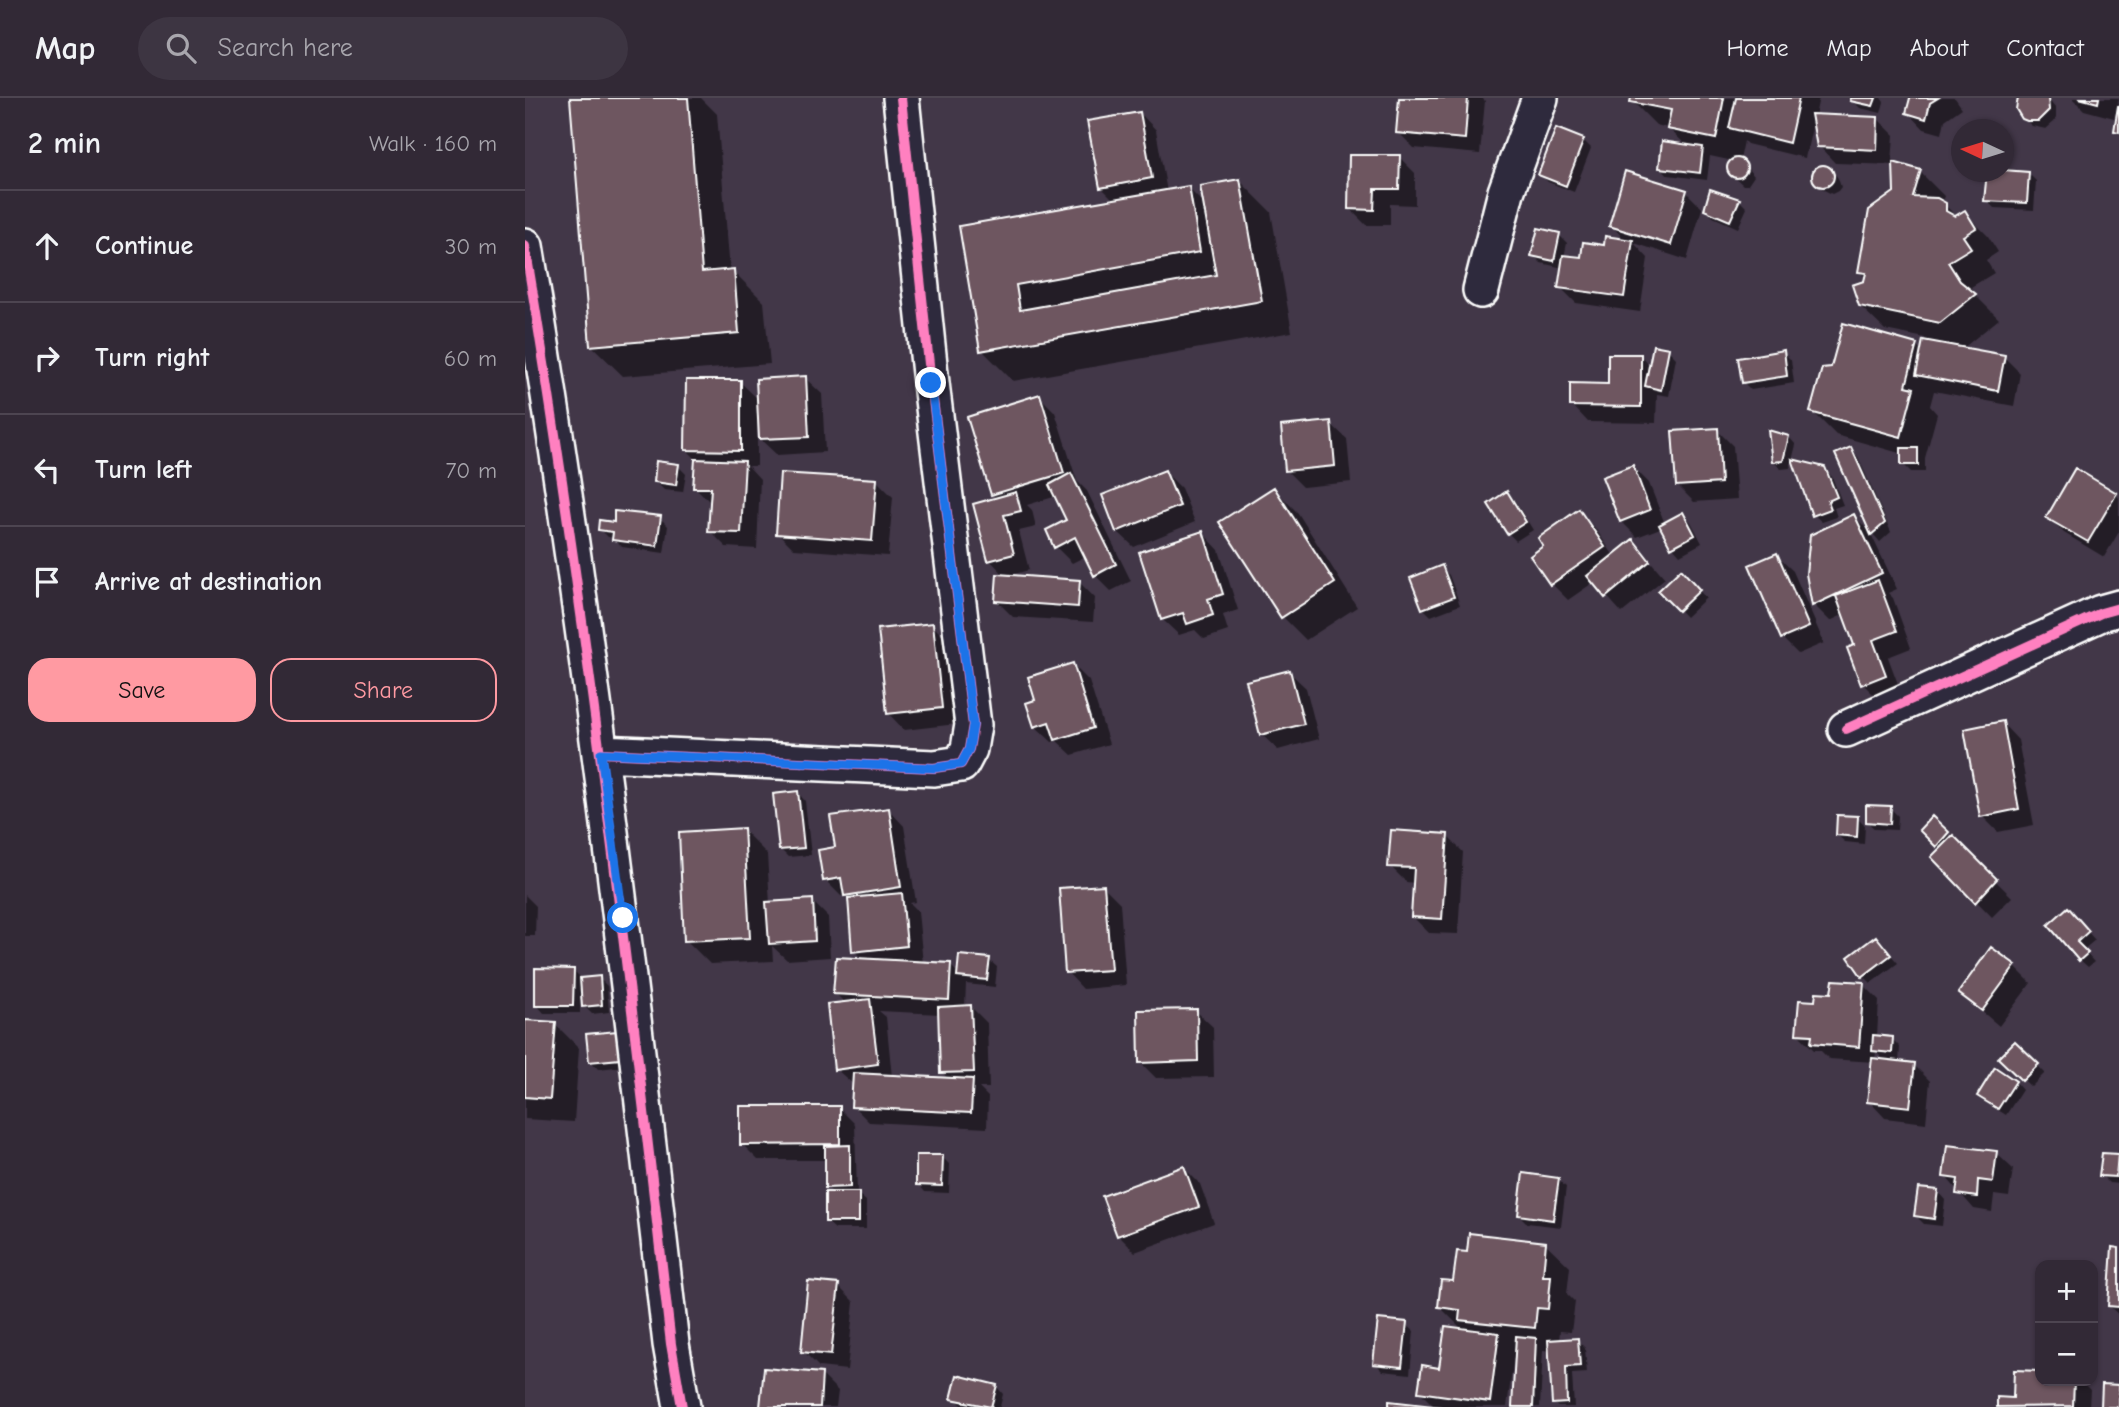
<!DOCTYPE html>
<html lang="en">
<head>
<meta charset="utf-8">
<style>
  :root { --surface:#322936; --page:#3d3542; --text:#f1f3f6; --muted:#a8a6ad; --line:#4d4551; --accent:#ff9aa2 }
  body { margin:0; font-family:"Comic Neue",sans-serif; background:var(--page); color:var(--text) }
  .controls { position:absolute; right:21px; bottom:21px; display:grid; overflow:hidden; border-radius:14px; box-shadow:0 2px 5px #0004 }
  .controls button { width:63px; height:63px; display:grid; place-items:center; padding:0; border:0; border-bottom:2px solid var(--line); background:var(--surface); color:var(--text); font:35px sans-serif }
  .compass { position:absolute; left:1426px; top:21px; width:63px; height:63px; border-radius:50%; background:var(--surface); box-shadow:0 2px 5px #0004; rotate:274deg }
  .stop { position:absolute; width:21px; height:21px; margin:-16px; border:5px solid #1a73e8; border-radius:50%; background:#fff }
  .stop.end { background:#1a73e8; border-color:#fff; box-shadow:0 2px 7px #0008 }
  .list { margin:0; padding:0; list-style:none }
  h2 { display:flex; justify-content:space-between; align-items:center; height:91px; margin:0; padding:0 28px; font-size:30px }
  h2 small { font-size:23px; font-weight:400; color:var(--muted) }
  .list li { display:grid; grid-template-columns:46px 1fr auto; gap:21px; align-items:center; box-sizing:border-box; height:112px; padding:0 28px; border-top:2px solid var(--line) }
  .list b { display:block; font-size:26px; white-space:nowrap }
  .list em { font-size:23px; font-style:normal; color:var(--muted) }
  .actions { display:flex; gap:14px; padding:21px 28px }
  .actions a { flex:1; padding:16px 0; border:2px solid var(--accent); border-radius:21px; text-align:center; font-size:24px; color:var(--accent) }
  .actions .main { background:var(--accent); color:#111 }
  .icon { flex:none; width:38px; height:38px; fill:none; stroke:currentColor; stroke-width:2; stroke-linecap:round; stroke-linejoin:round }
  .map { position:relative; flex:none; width:1594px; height:1309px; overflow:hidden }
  header { display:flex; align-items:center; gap:42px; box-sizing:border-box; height:98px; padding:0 35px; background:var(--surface); border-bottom:2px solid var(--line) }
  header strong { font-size:33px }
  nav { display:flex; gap:38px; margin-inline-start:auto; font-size:24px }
  .search { width:490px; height:63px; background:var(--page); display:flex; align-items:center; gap:18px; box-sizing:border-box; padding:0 24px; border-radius:38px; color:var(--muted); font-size:26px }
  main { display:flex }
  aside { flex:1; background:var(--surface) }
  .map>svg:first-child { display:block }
</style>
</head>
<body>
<header>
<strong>Map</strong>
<div class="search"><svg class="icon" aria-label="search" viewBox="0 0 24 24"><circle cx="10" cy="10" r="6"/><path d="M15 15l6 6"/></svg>Search here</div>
<nav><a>Home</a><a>Map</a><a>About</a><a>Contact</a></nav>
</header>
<main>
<aside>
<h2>2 min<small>Walk · 160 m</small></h2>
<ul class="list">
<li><svg class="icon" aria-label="ahead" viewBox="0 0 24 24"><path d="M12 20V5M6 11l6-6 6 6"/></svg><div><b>Continue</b></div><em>30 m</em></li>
<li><svg class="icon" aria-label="right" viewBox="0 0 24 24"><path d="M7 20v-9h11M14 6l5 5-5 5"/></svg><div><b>Turn right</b></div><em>60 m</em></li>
<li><svg class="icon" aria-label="left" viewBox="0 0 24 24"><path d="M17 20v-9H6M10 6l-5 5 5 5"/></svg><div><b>Turn left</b></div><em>70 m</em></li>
<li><svg class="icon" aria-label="arrive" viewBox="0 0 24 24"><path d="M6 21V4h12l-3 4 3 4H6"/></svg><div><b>Arrive at destination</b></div></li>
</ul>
<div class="actions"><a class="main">Save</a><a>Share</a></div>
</aside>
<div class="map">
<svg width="1594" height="1309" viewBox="0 0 1594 1309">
  <rect width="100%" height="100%" fill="#423748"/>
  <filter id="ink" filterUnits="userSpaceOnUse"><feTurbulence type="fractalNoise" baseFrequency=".0143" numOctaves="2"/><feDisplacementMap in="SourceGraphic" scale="14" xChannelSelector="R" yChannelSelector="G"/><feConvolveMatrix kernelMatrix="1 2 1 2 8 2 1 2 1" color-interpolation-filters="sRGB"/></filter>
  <g filter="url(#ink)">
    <path fill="#0007" fill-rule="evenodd" d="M46,0H176L192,16L205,173H208L239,204L245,266L98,278L66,247Z
      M876,0H957L960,3L955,56L889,50L873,34Z
      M1108,0H1294L1290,18L1353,21L1369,37L1367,65L1395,74L1419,98L1417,104L1432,119L1439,114L1463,138L1473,154L1461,162L1469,175L1446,189L1453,200L1474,221L1437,251L1479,259L1495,275L1489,308L1409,293L1405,308L1412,316L1400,360V374H1386L1378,366V356L1311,337L1287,313L1391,248L1397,254L1400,240L1360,232L1335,208L1341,180L1335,174L1370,94V67L1310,65L1294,48L1289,22L1280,60L1222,46L1219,43L1215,62L1229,78L1223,87H1218L1204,74V66L1208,63L1185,58L1182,82L1143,77L1136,69L1162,48L1143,30L1131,27L1107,3Z
      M1328,0H1356L1359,4L1356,15L1335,10L1327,2Z
      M1387,0H1430L1437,10L1420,22L1417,36L1399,31L1383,14Z
      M1496,0H1522L1531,11V20L1529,24L1521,31L1507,28L1498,19Z
      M1547,0H1594L1592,10H1594V36L1591,33L1594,11H1592L1589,20L1559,12Z
      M615,15L631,32L642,94L663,90L681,108L715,83L746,114L767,234L488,283L457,252L436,130L590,103L576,89Z
      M1058,42L1066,50L1049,94L1023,84L1015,76Z
      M874,59L890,75V107L865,106V127H841L825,111Z
      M1296,69L1305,71L1313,80L1316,89L1313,93L1307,96L1299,92L1290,84L1289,78L1291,72Z
      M1463,74L1504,76L1511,83L1509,112L1469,110L1461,102Z
      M1161,94L1177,110L1162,162L1109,145L1123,160L1115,214L1051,205L1035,189L1038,170L1016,165L1008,157L1034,137L1042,145L1039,159L1057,161L1080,149L1101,143L1086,127Z
      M1214,102L1222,110L1213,130L1188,119L1181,111Z
      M1143,252L1151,260L1144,298L1132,296L1131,325L1063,324L1047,307L1084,288L1116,258L1125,268Z
      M1258,254L1266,262L1269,285L1226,292L1219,285Z
      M280,280L297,296L300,354L252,357L235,341V324H232V368H223L235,381L232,451L201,449L185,433L186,405L170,389L171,361L162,352L215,284L234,302Z
      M514,298L530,314L552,383L562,393L606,483L586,493L570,477L561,458L547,465L531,449L544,423L532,398L502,407L507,412L511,429L494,433L504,472L482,478L554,484L570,500L568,524L488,519L472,503L481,479L465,462L473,401L468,397L444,320Z
      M805,325L822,341L826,384L778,389L762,373Z
      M1192,332L1208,348L1212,401L1169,404L1152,387Z
      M1264,339L1271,347L1265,370L1256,371L1249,364Z
      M1326,351L1333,359L1366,434L1355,444L1348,436L1313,357Z
      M153,368L161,376L158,394L139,392L131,384Z
      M1108,369L1124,385L1140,426L1158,416L1166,424L1177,445L1155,457L1148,449L1138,429L1112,439L1096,423Z
      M1299,370L1307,379L1318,407L1309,410L1312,419L1297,424L1289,417Z
      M640,374L656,390L670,424L609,449L592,433Z
      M352,383L368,399L363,458L269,451L253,435Z
      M749,391L773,415L832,509L781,542L757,518Z
      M982,395L990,403L1008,432L991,443L983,435Z
      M1591,396L1594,400V434L1579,459L1539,435L1523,419Z
      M1054,414L1070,430L1089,458L1108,443L1140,480L1097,515L1069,484L1043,502L1027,486L1008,458L1021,449Z
      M1329,418L1345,434L1372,491L1363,495L1368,500L1386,550L1363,559L1376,594L1354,602L1338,586L1332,548L1320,516L1305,523L1289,507Z
      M135,420L143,428L139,455L97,449L89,440L83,439L75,431L90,426Z
      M678,435L694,452L713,512L698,517L703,533L679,541L670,532L654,537L637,521Z
      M1251,457L1268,473L1299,545L1273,556L1257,540Z
      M916,470L924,477L935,507L906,518L898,510Z
      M1156,474L1181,500L1161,519L1136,493Z
      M407,527L423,543L432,626L379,632L363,615Z
      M548,567L564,583L584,646L547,657L532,643L527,644L510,628L512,603Z
      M764,574L781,590L794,641L753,652L736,636Z
      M1477,625L1493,642L1509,727L1473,734L1457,718Z
      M273,695L280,703L286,757L263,759L255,751Z
      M1365,710L1373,718L1372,732L1350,731L1342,724Z
      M363,711L379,728L391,804L385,805L393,813L398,866L425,867L434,876L464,862L472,869L470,889L441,886L440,909H446L462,925L464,990H454L463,999L462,1030L344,1024L328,1008L329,987L311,971L321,906L310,895L339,862L329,853L324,801L321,797L316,798L300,782L312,751ZM354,913L415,916L417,974L424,982L367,979L361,919Z
      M1332,720L1340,728L1339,746L1320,744L1312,737Z
      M1407,720L1487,799L1467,819L1408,759L1416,752L1396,732Z
      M218,732L242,756L245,806L287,803L303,819L305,859L262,862L247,848L248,863L185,866L161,842Z
      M922,738L938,754L933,836L904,835L888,819L890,785L881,784L865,768Z
      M579,789L595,805L601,887L558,891L542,874Z
      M0,797L11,808L10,838H0Z
      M1543,812L1570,842L1558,852L1569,864L1563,869L1555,862Z
      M1351,840L1373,865L1346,885L1339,878Z
      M1490,869L1506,885L1474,928L1435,895Z
      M48,872L56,880H74L82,888L84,914L67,916L59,908L58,895L55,896V915H19L12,907Z
      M1338,886L1354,902L1352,939L1367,941L1375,949L1374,965L1389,967L1405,983L1401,1025L1360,1020L1344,1003L1349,964L1304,961L1295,952H1289L1273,936L1292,905ZM1351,954L1360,963L1350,962Z
      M671,913L688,929L689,979L631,980L615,964Z
      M0,924L30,926L54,950L49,1024L0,1021Z
      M92,935L101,968L73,971L66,963Z
      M1490,945L1520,975L1506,989L1476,960Z
      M1490,984L1497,992L1481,1017L1462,1005L1455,998Z
      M314,1010L330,1026L332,1095L341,1103V1131H310L302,1124L309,1096L302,1089V1062H233L217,1046Z
      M1471,1055L1488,1071L1484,1099L1469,1097L1467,1114L1449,1111L1420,1078Z
      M1592,1058L1594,1060V1086L1584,1085L1576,1077Z
      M417,1059L425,1067L424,1095L400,1094L393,1086Z
      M659,1070L675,1086L689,1125L610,1154L594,1138L580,1099Z
      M1033,1082L1041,1089L1036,1129L1002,1125L994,1117Z
      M1413,1094L1420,1102L1417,1128L1399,1126L1391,1118Z
      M1020,1145L1045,1169L1042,1196L1050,1204L1046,1234L1035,1233L1034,1243L1052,1242L1060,1250L1062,1275L1047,1276L1049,1309H1033L1028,1305L1026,1253L1018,1252L1015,1309H989L992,1259H989L982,1309H910L895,1294L916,1272L938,1232L915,1209L944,1156Z
      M1594,1151V1217L1584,1208Z
      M313,1188L329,1204L322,1272L294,1269L278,1253Z
      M881,1226L889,1233L885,1276L858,1273L850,1265Z
      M1490,1274L1515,1275V1283H1556L1565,1292L1564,1309H1474V1301L1490,1302Z
      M297,1277L313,1293L311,1309H237Z
      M471,1288L478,1296L475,1309H440L428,1300Z"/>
    <path fill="#6e5660" stroke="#fff" stroke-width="2" d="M45,0H163L177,174L209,171L214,235L65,248Z
      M874,0H943L940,41L871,35Z
      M1106,0H1199L1191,41L1142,31L1146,12L1105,4Z
      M1211,0H1274L1264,45L1204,30Z
      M1326,0H1351L1348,8L1325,3Z
      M1385,0H1413L1405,5L1401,21L1381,15Z
      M1493,0H1523L1524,12L1513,23H1502L1497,21L1491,11Z
      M1554,0H1574L1573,5Z
      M1593,8H1594V34L1589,33Z
      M615,14L627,80L575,90L562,23Z
      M1286,16L1353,19L1352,52L1292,49Z
      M1031,30L1059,41L1041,88L1013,77Z
      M1137,43L1178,49L1175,75L1134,70Z
      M824,57H875L874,91H850L849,112L823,111Z
      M1202 70a10 10 0 1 1 20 0a10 10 0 1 1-20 0Z
      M1368,64L1396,72L1388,99L1412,100L1421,105V113L1430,118L1440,112L1451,130L1438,138L1446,150L1423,164L1435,183L1451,196L1415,225L1334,208L1327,187L1339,183L1341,175L1333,174L1344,112L1369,94Z
      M1287 78a11 11 0 1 1 22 0a11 11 0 1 1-22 0Z
      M1478,72L1504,74L1502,105L1459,103L1462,74Z
      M1100,73L1162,92L1146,147L1084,128Z
      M715,81L737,203L455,253L434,128L664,88L675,154L491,187L495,212L691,177L675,88Z
      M1185,91L1215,101L1205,123L1179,112Z
      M1013,130L1035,135L1029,163L1006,158Z
      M1080,138L1108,142L1099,199L1033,190L1038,157L1056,159L1058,144L1079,147Z
      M1318,225L1392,246L1381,288L1389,290L1376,339L1285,314L1297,270L1306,269Z
      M1398,242L1480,257L1473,293L1391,277Z
      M1128,247L1144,250L1136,292L1120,288Z
      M1259,252L1262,278L1217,285L1213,260Z
      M1083,256H1116V309L1045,308V285L1083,286Z
      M281,278L284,339L234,341L231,281Z
      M161,282H216V353L160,352Z
      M515,296L539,375L466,397L442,319Z
      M806,323L810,368L760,373L756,328Z
      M1193,330L1196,385L1151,388L1147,333Z
      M1243,332L1264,338L1258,363L1247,364Z
      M1326,349L1360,425L1346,437L1310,356Z
      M1376,350H1393V367H1376Z
      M170,361L220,363L216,435L183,434L186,390H168Z
      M1267,361L1300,369L1312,399L1303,403L1306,411L1287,418Z
      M131,363L154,366L151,387L129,384Z
      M1108,367L1125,412L1095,424L1077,379Z
      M1550,370L1592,395L1563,444L1521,420Z
      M640,372L655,408L591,434L577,397Z
      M255,375L352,381L347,443L251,436Z
      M546,375L591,466L569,478L550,439L529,450L521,432L541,422L524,387Z
      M749,389L810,485L756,520L694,424Z
      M982,393L1001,424L982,436L963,406Z
      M491,394L496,413L479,417L489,456L463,463L448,406Z
      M1054,411L1080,449L1025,487L1005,458L1018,448L1013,440Z
      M89,413L136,418L132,448L87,442L88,434L73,432L74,422L89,424Z
      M1158,414L1170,437L1146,450L1134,427Z
      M1329,416L1357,475L1287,508L1281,476L1285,437Z
      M678,433L698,496L683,501L688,517L662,526L658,515L636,522L614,454Z
      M1108,441L1125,463L1080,500L1062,478Z
      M1252,455L1284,529L1256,541L1224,467Z
      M917,467L929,499L897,511L885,480Z
      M1156,471L1175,492L1153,513L1133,493Z
      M472,476L555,482L553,509L470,503Z
      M1353,482L1372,533L1348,542L1361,577L1336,587L1322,550L1329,547L1311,498Z
      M408,525L417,610L362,616L353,531Z
      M548,565L568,630L530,642L524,624L509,629L501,605L510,602L503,579Z
      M765,572L779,626L735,637L721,583Z
      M1478,623L1494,711L1455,719L1439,631Z
      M273,693L279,750L254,752L248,696Z
      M1341,707L1366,708L1365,726L1341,724Z
      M364,710L376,789L319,798L316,780L298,783L293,752L310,749L305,718Z
      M1312,717L1333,718L1332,739L1311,737Z
      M1407,718L1424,734L1411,749L1394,732Z
      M219,730L225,840L159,843L154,734Z
      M866,732L923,736L917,821L886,819L889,770L863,769Z
      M1428,737L1472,781L1450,805L1406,759Z
      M579,787L586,872L540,875L534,790Z
      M377,795L382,848L327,854L323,800Z
      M288,801L290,843L244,846L241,804Z
      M1543,809L1564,833L1552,844L1563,855L1554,863L1523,827Z
      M1351,838L1366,857L1337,879L1323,859Z
      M1466,849L1491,867L1457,913L1433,895Z
      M434,857L465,860L462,882L432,879Z
      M311,859L426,865L424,902L308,896Z
      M10,870L49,871L48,908H10Z
      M75,878L77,907L57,909L55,880Z
      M1308,882L1339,884L1334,949L1286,945L1287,937L1271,936L1274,902L1290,903L1291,894L1306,895Z
      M345,901L353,966L309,972L302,906Z
      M446,907L449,974L415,975L413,909Z
      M672,911L673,963L614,965L613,912Z
      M0,922L31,924L25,1001L0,999Z
      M92,933L95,961L64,964L61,936Z
      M1348,937L1368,939L1367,955L1347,953Z
      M1490,943L1514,966L1497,983L1473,960Z
      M1347,960L1390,965L1385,1009L1342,1004Z
      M1470,969L1491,983L1473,1011L1452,998Z
      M328,975L448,981L446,1015L326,1009Z
      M215,1008H315V1046L215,1047Z
      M325,1047V1089L300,1090V1048Z
      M1422,1047L1472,1053L1468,1084L1453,1082L1452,1099L1431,1096L1433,1081L1418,1079Z
      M1577,1055L1593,1056L1591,1079L1574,1078Z
      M391,1057H418L417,1088L391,1087Z
      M659,1068L674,1109L592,1138L577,1098Z
      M998,1075L1034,1080L1028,1122L993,1117Z
      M1393,1090L1413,1092L1409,1121L1389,1118Z
      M300,1094H334V1124H300Z
      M944,1135L1021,1144L1018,1178H1026L1023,1211L1012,1210L1010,1230L934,1222L935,1212L913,1209L916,1182L928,1183L932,1153L942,1154Z
      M1587,1149L1594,1150V1209L1583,1208Z
      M283,1183L314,1186L306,1257L276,1254Z
      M853,1221L882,1224L877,1269L848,1266Z
      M920,1228L974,1235L965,1304L893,1294L897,1267L914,1270Z
      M991,1238L1011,1240L1008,1309H987Z
      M1053,1240L1055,1268L1041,1269L1042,1305L1027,1306L1023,1242Z
      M239,1270L297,1275L295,1309H235Z
      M1489,1272L1515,1273V1283H1549L1548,1308L1472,1309V1299L1488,1300Z
      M432,1277L472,1287L466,1309L426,1301Z
      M1577,1286L1594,1287V1309H1576Z
      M864,1303L917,1309H864Z"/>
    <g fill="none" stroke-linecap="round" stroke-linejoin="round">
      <defs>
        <path id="minor" d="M0,148C61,512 104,879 146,1246L157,1309
          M956,192L981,94L1015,0
          M1321,631L1576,515L1594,510
          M76,655L409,670L436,666L444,651L448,627L406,285L376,0"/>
      </defs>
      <use href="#minor" stroke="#fff" stroke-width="40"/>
      <use href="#minor" stroke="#2f2a3d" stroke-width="35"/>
      <defs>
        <path id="cycleway" d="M0,148C61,512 104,879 146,1246L157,1309
          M1321,631L1576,515L1594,510
          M76,655L409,670L436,666L444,651L448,627L406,285L376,0"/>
      </defs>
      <use href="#cycleway" stroke="#2f2a3d" stroke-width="15"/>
      <use href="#cycleway" stroke="#ff80c0" stroke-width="10"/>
    </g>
  </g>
  <g fill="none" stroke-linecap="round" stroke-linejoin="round" filter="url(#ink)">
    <path stroke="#1a73e8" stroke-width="9" d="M98,820L76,655L409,670L436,666L444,651L448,627L406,285"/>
  </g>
</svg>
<div class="controls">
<button>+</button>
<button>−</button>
</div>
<svg class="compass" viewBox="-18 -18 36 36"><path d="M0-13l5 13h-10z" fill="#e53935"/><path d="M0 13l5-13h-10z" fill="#a8a6ad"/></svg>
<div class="stop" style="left:98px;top:820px"></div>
<div class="stop end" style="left:406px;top:285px"></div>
</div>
</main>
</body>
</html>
